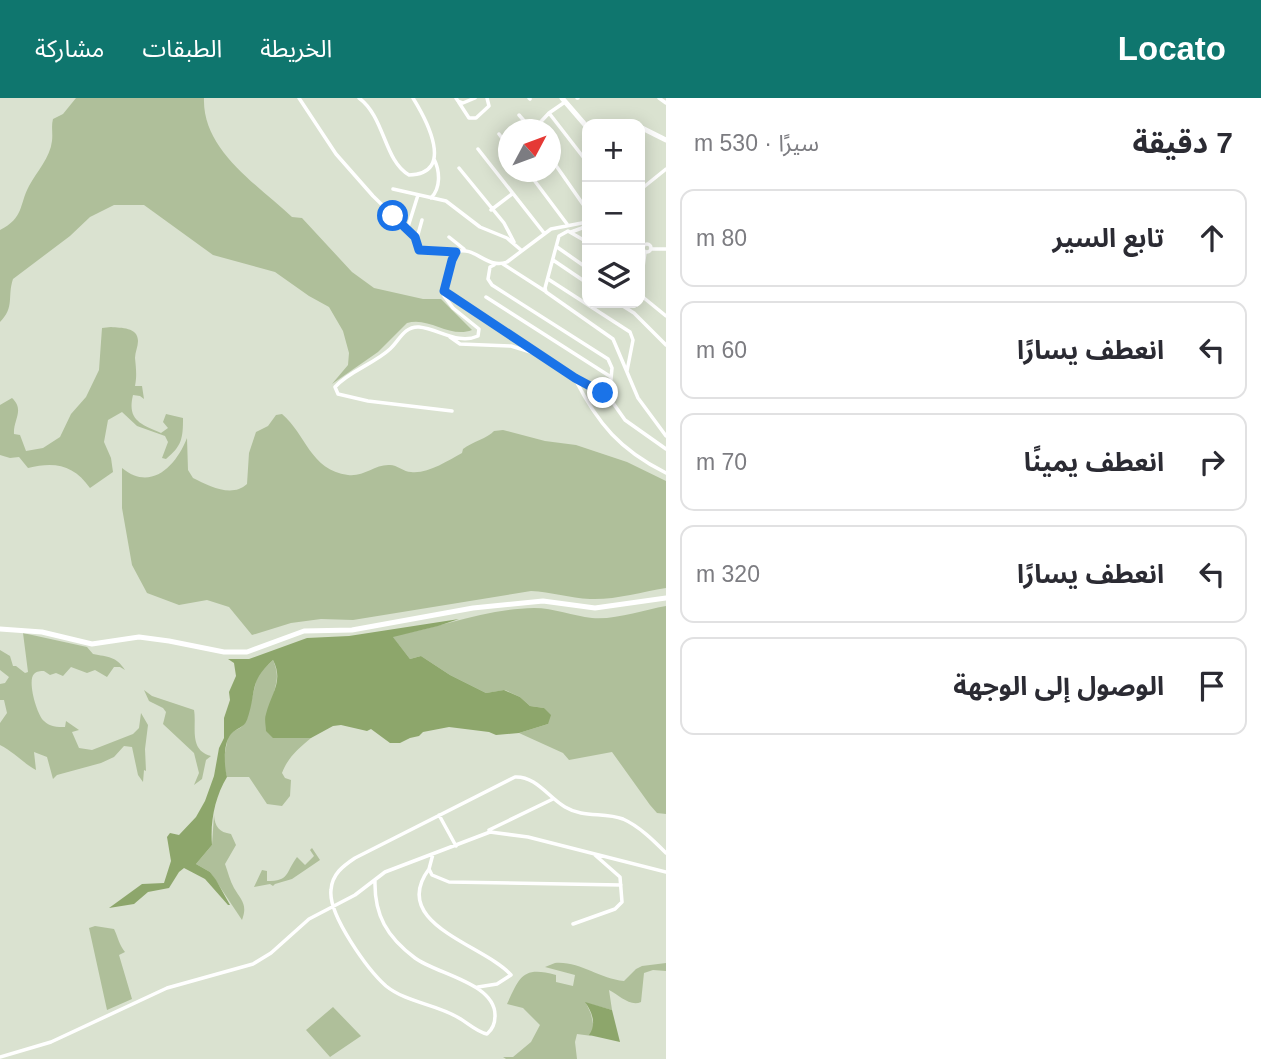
<!DOCTYPE html>
<html lang="ar">
<head>
<meta charset="utf-8">
<style>
  :root { --surface:#fff; --page:#f7f7f7; --text:#2b2b33; --muted:#7c7c81; --line:#e1e1e2; --accent:#0f766e }
  body { margin:0; font-family:Helvetica,"Noto Sans Arabic",sans-serif; background:var(--page); color:var(--text); direction:rtl }
  .controls { position:absolute; right:21px; top:21px; display:grid; overflow:hidden; border-radius:14px; box-shadow:0 4px 18px #0003 }
  .controls button { width:63px; height:63px; display:grid; place-items:center; padding:0; border:0; border-bottom:2px solid var(--line); background:var(--surface); color:var(--text); font:35px sans-serif }
  .compass { position:absolute; left:498px; top:21px; width:63px; height:63px; border-radius:50%; background:var(--surface); box-shadow:0 4px 18px #0003; rotate:49deg }
  .stop { position:absolute; width:21px; height:21px; margin:-16px; border:5px solid #1a73e8; border-radius:50%; background:#fff }
  .stop.end { background:#1a73e8; border-color:#fff; box-shadow:0 2px 7px #0008 }
  .list { margin:0; padding:0; list-style:none }
  h2 { display:flex; justify-content:space-between; align-items:center; height:91px; margin:0; padding:0 28px; font-size:30px }
  h2 small { font-size:23px; font-weight:400; color:var(--muted) }
  .list li { display:grid; grid-template-columns:46px 1fr auto; gap:21px; align-items:center; box-sizing:border-box; height:98px; margin:0 14px 14px; padding:0 14px; border:2px solid var(--line); border-radius:14px }
  .list b { display:block; font-size:26px; white-space:nowrap }
  .list em { font-size:23px; font-style:normal; color:var(--muted) }
  .icon { flex:none; width:38px; height:38px; fill:none; stroke:currentColor; stroke-width:2; stroke-linecap:round; stroke-linejoin:round }
  .map { position:relative; flex:none; width:666px; height:961px; overflow:hidden; direction:ltr }
  header { display:flex; align-items:center; gap:42px; box-sizing:border-box; height:98px; padding:0 35px; background:var(--accent); color:#fff }
  header strong { font-size:33px }
  nav { display:flex; gap:38px; margin-inline-start:auto; font-size:24px }
  main { display:flex }
  aside { flex:1; background:var(--surface) }
  .map>svg:first-child { display:block }
</style>
</head>
<body>
<header>
<strong>Locato</strong>
<nav><a>الخريطة</a><a>الطبقات</a><a>مشاركة</a></nav>
</header>
<main>
<aside>
<h2>7 دقيقة<small>سيرًا · 530 m</small></h2>
<ul class="list">
<li><svg class="icon" aria-label="ahead" viewBox="0 0 24 24"><path d="M12 20V5M6 11l6-6 6 6"/></svg><div><b>تابع السير</b></div><em>80 m</em></li>
<li><svg class="icon" aria-label="left" viewBox="0 0 24 24"><path d="M17 20v-9H6M10 6l-5 5 5 5"/></svg><div><b>انعطف يسارًا</b></div><em>60 m</em></li>
<li><svg class="icon" aria-label="right" viewBox="0 0 24 24"><path d="M7 20v-9h11M14 6l5 5-5 5"/></svg><div><b>انعطف يمينًا</b></div><em>70 m</em></li>
<li><svg class="icon" aria-label="left" viewBox="0 0 24 24"><path d="M17 20v-9H6M10 6l-5 5 5 5"/></svg><div><b>انعطف يسارًا</b></div><em>320 m</em></li>
<li><svg class="icon" aria-label="arrive" viewBox="0 0 24 24"><path d="M6 21V4h12l-3 4 3 4H6"/></svg><div><b>الوصول إلى الوجهة</b></div></li>
</ul>
</aside>
<div class="map">
<svg width="666" height="961" viewBox="0 0 666 961">
  <rect width="100%" height="100%" fill="#dae2d0"/>
  <path fill="#afbf9a" d="M76,0H204C202,52 258,87 292,119L302,120L352,174L374,190L423,201H441L472,232C450,241 429,218 407,225L378,254L332,286L348,267L349,255L343,233L329,209L309,198L275,174L213,157L144,107H114L90,119L70,138L13,181C7,199 15,209 0,224V132C24,120 19,107 29,88C37,73 50,60 52,43C53,35 51,28 53,21L63,16Z
    M111,229C121,230 138,229 138,243C138,249 135,254 135,260C136,270 137,278 135,288H142L144,301L140,298L133,297C127,322 140,326 161,335L168,330L163,324L166,316L183,320C183,340 182,348 166,361L162,360L168,344L165,338L137,328L122,314L108,322L104,344L111,360L113,374L90,390C74,367 55,363 28,370L19,359L10,360L0,357V307L12,300C25,312 13,322 14,336L20,337L26,353L43,350L60,339L71,316L86,299L99,272L102,230Z
    M282,316C306,336 310,372 348,377C364,379 375,366 390,367C397,367 404,374 411,374C428,376 447,363 462,355L463,351C472,344 488,340 494,333L503,332L545,343L576,347L627,364L666,383V490C641,494 615,502 590,501C570,500 551,494 531,493L353,522L321,521L291,525L252,537L229,509L207,502L179,507L147,495L132,467L122,410V370C151,394 176,368 187,340L188,372L193,380C209,388 232,400 247,386L249,355L256,334L268,328L276,317Z
    M666,508V716L657,715L650,707L612,654L569,662L563,655L519,635L548,626L544,610L530,608L520,599L505,592L486,595L450,577L421,558L410,561L392,538C440,530 485,511 534,510C554,510 573,518 592,520C616,522 643,512 666,508Z
    M23,535L87,549L93,556C108,559 116,558 125,572L120,569H114L107,579L95,572L87,575L71,569L63,578L56,575L50,577L44,573C40,573 37,573 34,576C27,583 37,617 44,623C50,629 57,629 65,629L66,623L79,632L72,634L79,650L92,652L133,636L139,630L141,615L148,627L145,651L146,673L144,672L143,684L138,677L132,649L124,648L114,659L101,665L57,677L53,681L47,659L34,654L36,672C23,665 14,654 0,647V625L7,615L4,602H0V586L5,585L9,579L0,572V552L10,558L13,568H16L25,575L28,574Z
    M273,562C280,579 276,583 273,600C271,612 273,627 273,640H311C299,650 288,659 282,675L285,680L291,682L290,698L282,708L267,706L249,679H227L223,665L228,639L232,634L240,630L246,624L258,576Z
    M144,592L152,598L194,612C197,628 188,652 211,658L206,662L202,681L194,687L199,675L194,655L163,626L166,614L163,610L149,603Z
    M214,717C215,729 219,734 231,736L236,747L225,766C228,774 230,783 234,790C241,802 248,806 242,822L210,774L196,766L212,747Z
    M312,750L320,762L292,781L275,786L273,788L270,786L254,789L262,772L267,773V783C290,783 285,775 297,759L305,767L314,758L310,752Z
    M95,828L114,831C118,839 119,847 125,854L119,857L132,901L107,912L89,830Z
    M555,865C580,863 599,881 624,883L636,871L642,868L666,865V873L653,872L644,875L641,904C630,909 619,897 609,892L612,912L586,905L591,916L594,930L590,937L592,938L577,936L575,944L577,961H506L503,959H513L531,944L540,927L523,910L507,906C520,878 523,868 556,877V884L573,888L575,877L545,869Z
    M333,909L361,938L330,959L306,932Z"/>
  <path fill="#8da66b" d="M459,521L438,528L393,539L410,561L421,558L450,577L486,595L504,592L520,599L530,608L544,610L551,617L548,626L519,635L496,637L489,634L449,629L423,634L419,638L410,640L400,645H390L371,631L367,633L341,627L333,628L311,640H273L266,633C266,628 264,621 266,616C271,596 284,583 273,562C248,584 257,594 247,622C244,630 236,630 231,636C223,645 224,668 227,679C215,699 210,723 212,747L196,766L210,774L216,782L230,807H228L205,781L184,770L179,774L169,790L148,794L134,806L109,810L142,786L164,785L171,763L167,739L170,735L179,737L196,719L205,703L214,678L219,650L224,640V620L230,602L229,594L236,578L234,565L228,561H249L307,540L349,538Z
    M585,904L612,912L620,944L589,937C597,926 592,914 585,904Z"/>
  <g fill="none" stroke-linecap="round" stroke-linejoin="round">
    <path stroke="#fff" stroke-width="3.5" d="M299,0L336,56L373,98L415,139L419,152L455,154
      M359,0C385,19 384,63 409,77C456,76 426,21 413,0
      M456,0L469,20H476L489,8L487,0
      M529,0L530,1
      M577,0H578
      M659,0L666,5
      M458,3L463,5L475,0
      M549,15L587,64
      M519,17L532,32
      M533,32L549,15L565,4
      M499,36L508,48
      M478,51L544,135
      M550,59L587,112
      M459,70L504,125L514,144
      M528,74L567,126
      M393,91L446,103L480,129L507,140L521,152
      M640,92L666,71
      M431,100C441,90 440,73 434,61
      M491,112L512,96
      M407,132L418,97
      M571,134L582,130L587,125
      M449,139L464,151
      M417,140L422,122
      M587,144L568,133L559,138L545,190L546,194L613,241L638,300L666,338
      M643 150a4 4 0 1 1 8 0a4 4 0 1 1-8 0Z
      M557,149L587,170
      M651,151H666
      M553,162L587,185
      M503,166L545,193
      M548,181L630,234L633,242L627,273
      M640,192L645,154
      M444,193L600,295L610,292L612,270L608,261L492,187L488,181L490,169L494,167
      M640,193L644,200L666,218
      M486,199L611,279
      M618,205L634,215L666,247
      M450,239L460,246L511,248L537,256
      M575,281C598,326 620,352 666,375
      M606,295L625,322L666,351
      M452,313L368,303L338,296L335,289C349,273 374,266 390,251C399,243 404,228 419,229C439,231 458,247 478,238L479,231L453,210L444,198L452,162L456,154C475,147 487,172 507,164L551,131L587,124
      M439,717L456,748
      M489,732L553,701
      M433,756L429,771L432,777L449,784L621,787
      M429,771C388,826 485,847 511,877L497,886L478,889
      M375,782C374,817 387,839 415,860C436,876 496,885 495,918C495,926 493,931 487,936C477,934 468,925 459,920C437,906 407,905 386,888C368,872 328,817 331,792C332,776 343,768 355,760L515,679C536,678 548,699 565,709C583,720 604,714 623,721C639,728 654,743 666,755
      M573,826L615,811L622,804L620,779L595,757
      M0,959L51,944L167,890L253,866L271,855L309,821L355,797L385,774L490,734L528,739L666,774"/>
    <path stroke="#fff" stroke-width="5" d="M562,0L587,29
      M640,29L666,42"/>
    <path stroke="#fff" stroke-width="5" d="M0,531L42,534L92,546L139,539L169,543L224,554H247L304,533L352,532L473,510L543,503L595,510L666,500"/>
  </g>
  <g fill="none" stroke-linecap="round" stroke-linejoin="round">
    <path stroke="#1a73e8" stroke-width="9" d="M393,118L415,139L419,152L456,154L452,162L444,193L575,280L603,295"/>
  </g>
</svg>
<div class="controls">
<button>+</button>
<button>−</button>
<button><svg class="icon" aria-label="layers" viewBox="0 0 24 24"><path d="M12 4l9 5-9 5-9-5zM3 14l9 5 9-5"/></svg></button>
</div>
<svg class="compass" viewBox="-18 -18 36 36"><path d="M0-13l5 13h-10z" fill="#e53935"/><path d="M0 13l5-13h-10z" fill="#7c7c81"/></svg>
<div class="stop" style="left:393px;top:118px"></div>
<div class="stop end" style="left:603px;top:295px"></div>
</div>
</main>
</body>
</html>
